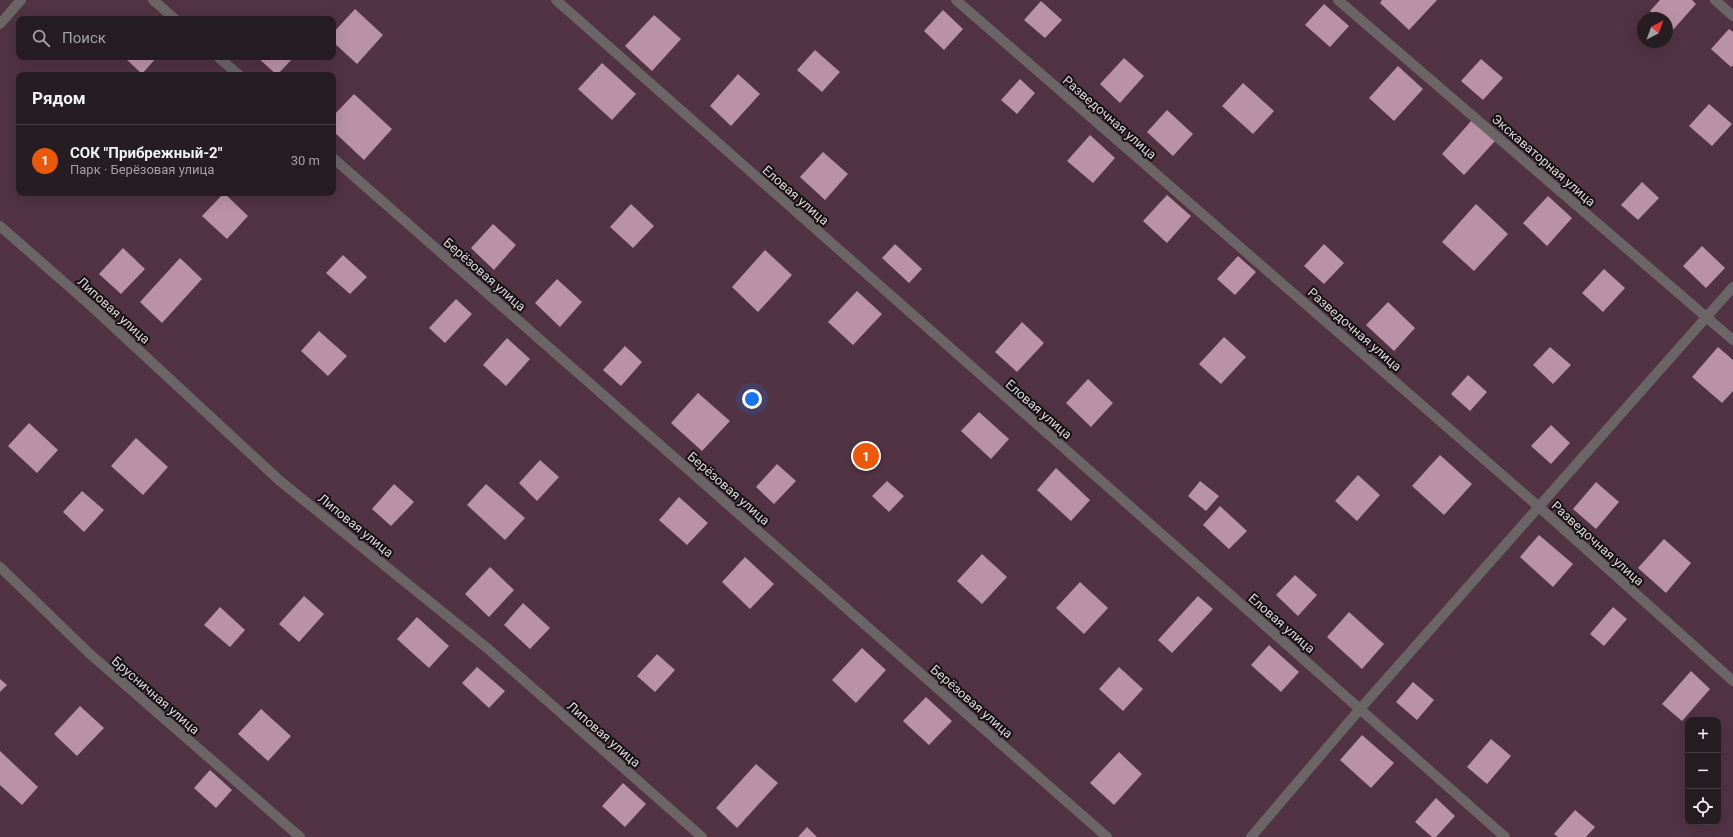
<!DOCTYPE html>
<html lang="ru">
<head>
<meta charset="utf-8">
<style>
  :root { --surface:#251d21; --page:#2d262a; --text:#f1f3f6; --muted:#a3a2a5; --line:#423b3f; --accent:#ea580c }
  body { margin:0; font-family:Roboto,sans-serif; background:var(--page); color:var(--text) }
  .controls { position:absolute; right:12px; bottom:12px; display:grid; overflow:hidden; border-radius:8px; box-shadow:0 4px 16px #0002 }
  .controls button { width:36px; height:36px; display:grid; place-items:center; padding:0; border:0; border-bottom:1px solid var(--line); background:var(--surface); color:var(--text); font:20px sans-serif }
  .compass { position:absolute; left:1637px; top:12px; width:36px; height:36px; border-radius:50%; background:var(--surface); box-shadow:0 4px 16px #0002; rotate:41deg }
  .you { position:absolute; left:752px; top:399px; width:14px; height:14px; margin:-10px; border:3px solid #fff; border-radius:50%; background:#1a73e8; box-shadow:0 0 0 6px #1a73e833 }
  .badge { display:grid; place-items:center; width:26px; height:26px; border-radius:50%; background:var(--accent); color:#fff; font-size:13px; font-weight:700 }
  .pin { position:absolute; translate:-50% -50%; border:2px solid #fff; box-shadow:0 1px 4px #0006 }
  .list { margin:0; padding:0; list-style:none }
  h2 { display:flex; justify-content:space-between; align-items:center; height:52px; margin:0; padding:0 16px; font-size:17px }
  h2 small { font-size:13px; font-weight:400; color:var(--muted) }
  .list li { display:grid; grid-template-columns:26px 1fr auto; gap:12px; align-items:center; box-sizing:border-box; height:72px; padding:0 16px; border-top:1px solid var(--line) }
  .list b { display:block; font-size:15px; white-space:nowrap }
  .list p { margin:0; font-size:13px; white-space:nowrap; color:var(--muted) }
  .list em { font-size:13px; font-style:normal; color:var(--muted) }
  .icon { flex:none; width:22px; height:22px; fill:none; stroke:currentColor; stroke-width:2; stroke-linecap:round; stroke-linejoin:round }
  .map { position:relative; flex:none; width:1733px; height:837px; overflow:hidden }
  .search { position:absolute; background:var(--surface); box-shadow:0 4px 16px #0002; left:16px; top:16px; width:320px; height:44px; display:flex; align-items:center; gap:10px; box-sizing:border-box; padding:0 14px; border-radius:8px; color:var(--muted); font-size:15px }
  .panel { position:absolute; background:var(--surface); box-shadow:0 4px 16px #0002; left:16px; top:72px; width:320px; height:124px; border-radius:8px }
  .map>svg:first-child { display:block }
</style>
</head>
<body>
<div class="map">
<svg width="1733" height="837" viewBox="0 0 1733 837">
  <rect width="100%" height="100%" fill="#31272c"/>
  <path fill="#513343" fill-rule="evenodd" d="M0,0H1733V837H0ZM1643,18H1667V42H1643ZM19,19H333V57H19ZM19,75H333V193H19ZM1688,720H1718V822H1688Z"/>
  <path fill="#ba92a6" d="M1382,0H1437L1409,30L1380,3Z
    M1660,0H1692L1696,4L1672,31L1667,27V18H1657L1650,11Z
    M1041,1L1062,20L1045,38L1024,20Z
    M1324,4L1349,26L1330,47L1305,25Z
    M355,9L383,35L357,64L333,42V33Z
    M943,10L963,29L944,50L924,31Z
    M654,15L681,39L652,71L625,46Z
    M1729,29L1733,32V65L1731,67L1711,49Z
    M815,50L840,72L822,92L797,70Z
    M124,57H157L142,74Z
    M257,57H294L277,75Z
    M1124,58L1144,76L1120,103L1100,84Z
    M1481,59L1503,78L1483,100L1461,81Z
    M602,63L636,94L612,120L578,89Z
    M1398,66L1423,89L1394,121L1369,98Z
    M738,74L760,94L731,126L710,106Z
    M1020,79L1035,93L1017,114L1001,100Z
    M1243,83L1274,111L1253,134L1222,106Z
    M354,94L392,129L364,160L333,131V116Z
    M1709,104L1732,124L1712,146L1689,126Z
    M1167,110L1193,134L1173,156L1147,132Z
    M1472,120L1495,141L1464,175L1442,154Z
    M1090,135L1115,158L1093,183L1067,161Z
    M823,152L848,174L825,200L800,177Z
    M1642,182L1659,198L1638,220L1621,205Z
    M224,193L248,216L227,239L202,216Z
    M1167,195L1191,216L1167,243L1143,221Z
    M1548,196L1572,218L1547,246L1523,223Z
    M631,204L654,226L633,248L610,227Z
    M1476,204L1508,234L1474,271L1442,242Z
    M493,224L516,245L494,270L471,248Z
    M895,244L922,269L909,283L882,258Z
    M1324,244L1344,263L1324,284L1304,266Z
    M1702,246L1725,268L1706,288L1683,266Z
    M123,248L145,269L121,294L99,274Z
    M765,250L792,275L758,312L732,287Z
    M343,255L367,277L350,294L326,273Z
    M1238,256L1256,272L1235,295L1217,279Z
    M180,258L202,279L162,323L140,302Z
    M1604,269L1625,288L1603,312L1582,293Z
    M557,279L582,302L560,327L535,303Z
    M857,291L882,314L853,345L828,322Z
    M456,299L472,314L445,343L429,328Z
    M1388,302L1415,328L1394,351L1366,325Z
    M1022,322L1044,343L1017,372L995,352Z
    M319,331L347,356L328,376L301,351Z
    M1224,337L1246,357L1221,384L1199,364Z
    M507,338L530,359L506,386L483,365Z
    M625,346L642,362L621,386L603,370Z
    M1550,347L1571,365L1553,384L1533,365Z
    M1718,347L1733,360V391L1722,403L1692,377Z
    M1468,375L1487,392L1470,411L1451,394Z
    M1088,379L1113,403L1091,427L1066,403Z
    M698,393L730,421L702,451L671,423Z
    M979,412L1009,439L991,459L961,431Z
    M29,423L58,450L37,473L8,446Z
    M1551,425L1570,443L1551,464L1531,446Z
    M136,438L168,467L143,495L111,466Z
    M1440,455L1472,484L1444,515L1412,486Z
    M540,460L559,477L537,501L519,483Z
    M777,464L796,481L774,504L756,487Z
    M1056,468L1090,500L1071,521L1037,490Z
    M1358,475L1380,495L1357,521L1335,501Z
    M887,481L904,496L889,512L872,496Z
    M1200,481L1219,496L1206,511L1188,496Z
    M1596,482L1619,502L1596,529L1573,509Z
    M394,484L414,502L391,526L372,509Z
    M486,484L525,518L505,540L467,505Z
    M82,491L104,510L84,532L63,512Z
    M679,497L708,523L687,545L659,520Z
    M1220,506L1247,531L1229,549L1203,525Z
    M1539,535L1573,564L1553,587L1520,557Z
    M1664,539L1691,563L1666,593L1638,568Z
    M982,554L1007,577L982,604L957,581Z
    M745,557L774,584L750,609L722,582Z
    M490,567L514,590L489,617L465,594Z
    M1295,575L1317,595L1298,616L1276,595Z
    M1080,582L1108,608L1084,634L1056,608Z
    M304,596L324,614L299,642L279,624Z
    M1198,596L1213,609L1172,653L1158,640Z
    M523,603L550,628L530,649L504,625Z
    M220,607L245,630L230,647L204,625Z
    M1613,607L1627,619L1604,646L1590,634Z
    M1349,612L1384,644L1362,669L1327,637Z
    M417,617L449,646L429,668L397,639Z
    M1269,645L1299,672L1281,692L1251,665Z
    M862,648L886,670L856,703L832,680Z
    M657,654L675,670L655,692L637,676Z
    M477,667L505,691L489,708L462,683Z
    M1119,667L1143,689L1123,711L1099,689Z
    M1691,671L1710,689L1682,721L1662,704Z
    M0,679L7,685L0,692Z
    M1413,682L1434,700L1417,720L1396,702Z
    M926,697L952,721L929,745L903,721Z
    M80,706L104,728L77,756L54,734Z
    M261,709L291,736L268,761L238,734Z
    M1362,735L1394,763L1371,788L1340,760Z
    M1491,739L1511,756L1487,784L1467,767Z
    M0,751L38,787L22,805L0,785Z
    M1119,752L1142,774L1114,805L1090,783Z
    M756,764L778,783L737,828L716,808Z
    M210,770L232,790L216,808L194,788Z
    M623,783L646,804L625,827L602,806Z
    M1436,798L1455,816L1436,837H1432L1415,822Z
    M1575,810L1595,827L1586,837H1558L1554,834Z
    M807,827L817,837H798Z"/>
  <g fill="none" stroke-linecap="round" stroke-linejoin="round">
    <path stroke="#6b6568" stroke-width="10" d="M153,0L175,19
      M556,0L1505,837
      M956,0L1539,507L1733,681
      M1338,0L1733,340
      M1715,0L1733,16
      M0,24L21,0
      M218,57L239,75
      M333,158L1107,837
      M0,226L90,305L280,481L487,648L702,837
      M0,567L90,654L300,837
      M1251,837L1360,709L1733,287"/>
  </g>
  <g text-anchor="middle" stroke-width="4" stroke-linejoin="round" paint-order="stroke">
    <g font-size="13" fill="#ddd6da" stroke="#161113">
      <text transform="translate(1110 117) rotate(41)" y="5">Разведочная улица</text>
      <text transform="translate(1544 160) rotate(41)" y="5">Экскаваторная улица</text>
      <text transform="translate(796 195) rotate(41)" y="5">Еловая улица</text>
      <text transform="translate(485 274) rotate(41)" y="5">Берёзовая улица</text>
      <text transform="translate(114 310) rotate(42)" y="5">Липовая улица</text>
      <text transform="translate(1355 329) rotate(41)" y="5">Разведочная улица</text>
      <text transform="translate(1039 409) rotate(41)" y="5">Еловая улица</text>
      <text transform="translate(729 488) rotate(41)" y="5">Берёзовая улица</text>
      <text transform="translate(356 525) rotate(39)" y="5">Липовая улица</text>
      <text transform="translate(1598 543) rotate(42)" y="5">Разведочная улица</text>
      <text transform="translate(1282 623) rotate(41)" y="5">Еловая улица</text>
      <text transform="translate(156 695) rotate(41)" y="5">Брусничная улица</text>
      <text transform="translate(972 701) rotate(41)" y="5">Берёзовая улица</text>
      <text transform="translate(604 734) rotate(41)" y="5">Липовая улица</text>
    </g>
  </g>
</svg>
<div class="controls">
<button>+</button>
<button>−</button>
<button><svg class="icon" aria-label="locate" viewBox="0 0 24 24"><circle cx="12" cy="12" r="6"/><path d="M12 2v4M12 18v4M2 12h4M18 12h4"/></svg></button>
</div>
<svg class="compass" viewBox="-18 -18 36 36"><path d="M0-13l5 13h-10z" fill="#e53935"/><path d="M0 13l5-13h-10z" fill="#a3a2a5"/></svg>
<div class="you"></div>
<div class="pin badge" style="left:866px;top:456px">1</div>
<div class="search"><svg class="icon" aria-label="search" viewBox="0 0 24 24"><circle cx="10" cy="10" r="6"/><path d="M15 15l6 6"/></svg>Поиск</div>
<section class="panel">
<h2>Рядом<small></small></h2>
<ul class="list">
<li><span class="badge">1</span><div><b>СОК &quot;Прибрежный-2&quot;</b><p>Парк · Берёзовая улица</p></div><em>30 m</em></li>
</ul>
</section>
</div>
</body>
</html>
